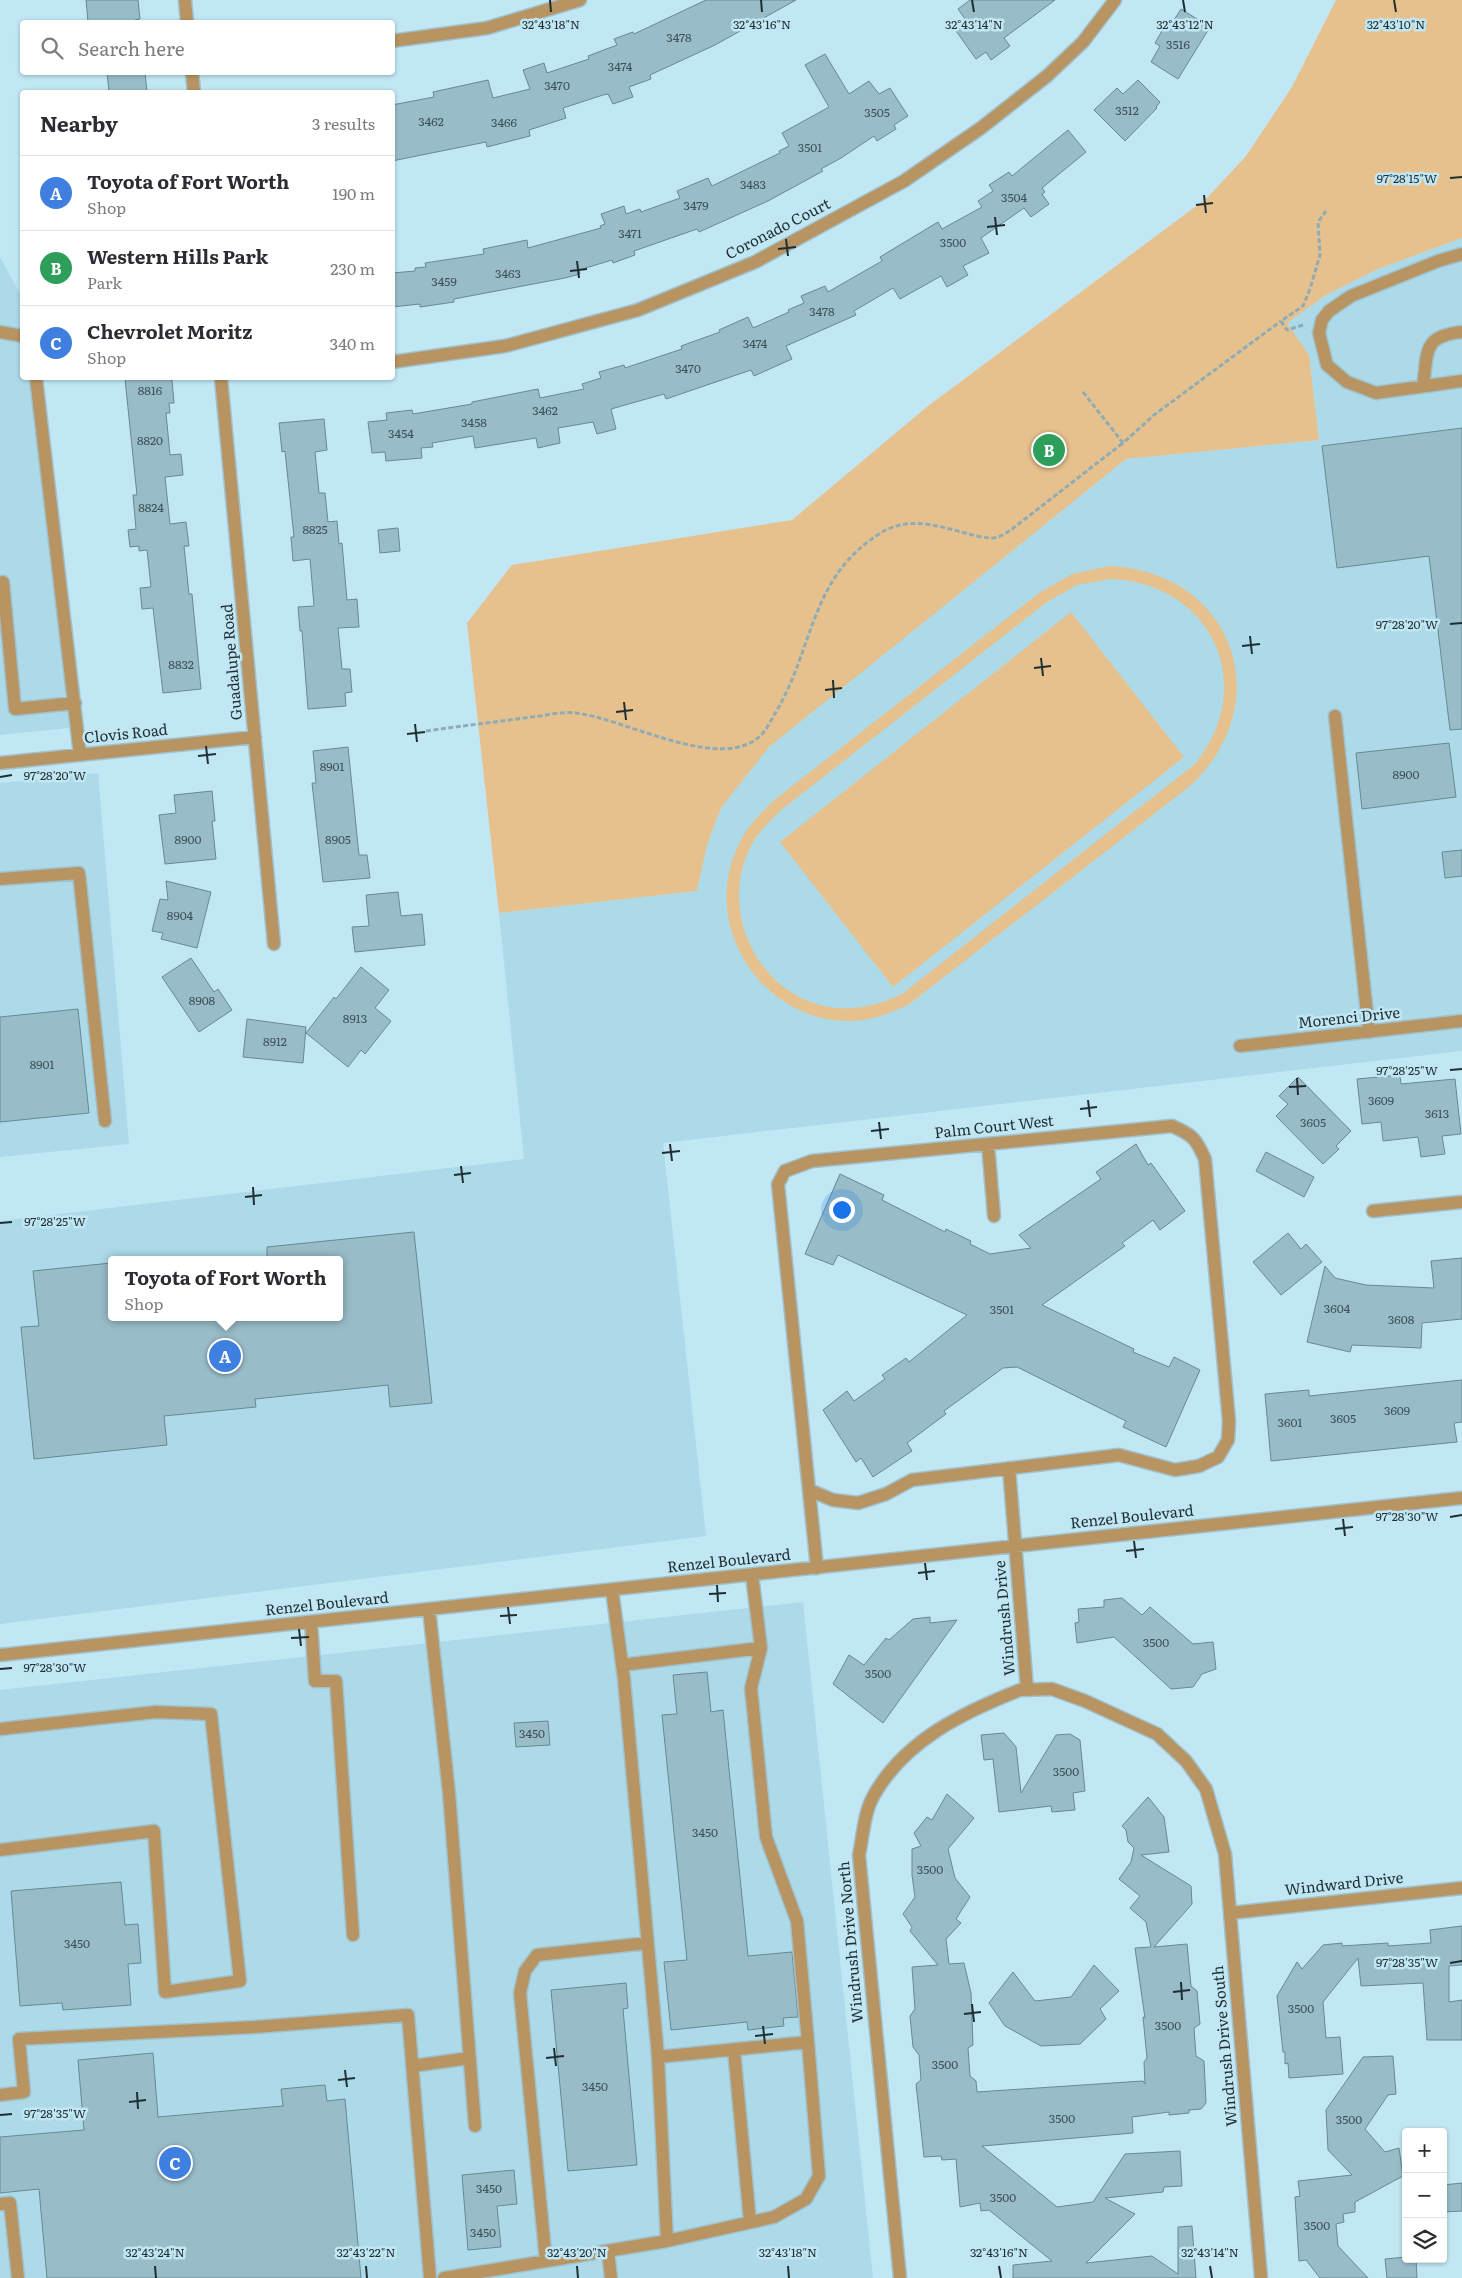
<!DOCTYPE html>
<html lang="en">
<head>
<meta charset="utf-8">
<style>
  :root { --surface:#fff; --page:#f2f2f3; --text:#2b2b33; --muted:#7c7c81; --line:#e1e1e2; --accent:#785a2e }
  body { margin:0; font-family:Literata,serif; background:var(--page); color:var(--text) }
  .controls { position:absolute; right:15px; bottom:15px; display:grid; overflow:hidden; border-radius:5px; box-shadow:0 1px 4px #0004 }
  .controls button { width:45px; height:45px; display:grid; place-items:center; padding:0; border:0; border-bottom:1px solid var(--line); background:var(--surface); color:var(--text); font:25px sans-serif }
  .you { position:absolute; left:841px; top:1209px; width:18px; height:18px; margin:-12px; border:4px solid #fff; border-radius:50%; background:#1a73e8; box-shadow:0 0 0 8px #1a73e833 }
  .badge { display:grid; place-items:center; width:32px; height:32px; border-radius:50%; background:var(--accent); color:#fff; font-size:16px; font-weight:700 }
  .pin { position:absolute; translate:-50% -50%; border:2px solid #fff; box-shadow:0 1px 5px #0006 }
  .popup { position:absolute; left:108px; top:1256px; width:235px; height:65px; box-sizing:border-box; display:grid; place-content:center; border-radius:5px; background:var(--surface); filter:drop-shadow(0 1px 4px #0005); font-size:16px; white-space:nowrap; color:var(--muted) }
  .popup b { font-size:19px; color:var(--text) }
  .popup::after { content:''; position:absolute; left:50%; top:100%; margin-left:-10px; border:10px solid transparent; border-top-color:var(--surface) }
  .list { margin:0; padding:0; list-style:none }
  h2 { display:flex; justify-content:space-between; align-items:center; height:65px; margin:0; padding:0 20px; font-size:21px }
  h2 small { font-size:16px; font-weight:400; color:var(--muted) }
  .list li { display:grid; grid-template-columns:32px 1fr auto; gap:15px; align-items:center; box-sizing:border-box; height:75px; padding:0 20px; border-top:1px solid var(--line) }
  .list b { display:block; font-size:19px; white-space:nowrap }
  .list p { margin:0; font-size:16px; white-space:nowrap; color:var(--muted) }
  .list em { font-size:16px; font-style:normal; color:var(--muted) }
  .icon { flex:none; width:28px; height:28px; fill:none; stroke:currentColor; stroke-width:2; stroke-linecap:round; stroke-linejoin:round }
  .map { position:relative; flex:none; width:1462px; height:2278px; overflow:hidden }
  .search { position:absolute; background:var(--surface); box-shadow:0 1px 4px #0004; left:20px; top:20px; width:375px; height:55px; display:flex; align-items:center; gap:12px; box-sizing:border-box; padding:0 18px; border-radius:5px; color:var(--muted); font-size:19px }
  .panel { position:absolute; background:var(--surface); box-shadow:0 1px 4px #0004; left:20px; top:90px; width:375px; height:290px; border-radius:5px }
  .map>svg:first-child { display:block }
</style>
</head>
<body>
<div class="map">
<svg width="1462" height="2278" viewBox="0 0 1462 2278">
  <rect width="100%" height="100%" fill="#c0e7f3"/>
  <path fill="#acdae8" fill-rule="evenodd" d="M1462,238V1051L663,1143L706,1536L0,1624V1221L524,1159L499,913L697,891L706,848L721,808L745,773L776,739L1126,459L1319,440L1309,355L1286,323L1326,295L1378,269ZM111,1260H339V1317H111Z
    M0,257L22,297V378H43L78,727L0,735Z
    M98,773L129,1144L0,1157V783Z
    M803,1602L873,2278H0V1690Z"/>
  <path fill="#e7c18d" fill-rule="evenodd" d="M1336,0H1462V238L1378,269L1326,295L1287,323L1309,355L1319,440L1126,459L769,747L721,808L707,845L697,891L499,913L467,623L512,565L792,520L928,406L1207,198L1246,156L1292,87Z
    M1110,566C1233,572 1280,702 1190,786L908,1005C891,1013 873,1020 854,1021C764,1025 699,927 738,846C746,828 759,815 773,801L1039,593L1072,574ZM1110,579C1212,583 1259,685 1195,764L902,994C881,1004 859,1010 836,1008C756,999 712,903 757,836C764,827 772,819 780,811L1047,602L1077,585Z
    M1071,612L1184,757L893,987L780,842Z"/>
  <path fill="#98bdc9" stroke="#668995" d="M86,0H138L140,19L135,20V22H88Z
    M706,0H796L715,45L650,75L651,79L629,87L633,97L613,104L608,94L603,95L563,108L566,118L529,130L530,136L487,147L486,142L392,161V105L434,97L433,92L488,80L493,98L530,89L523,70L544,63L547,73L589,59L588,56L617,45L614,39L633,32L634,34Z
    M970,0H1055L1004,38L1010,46L991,60L986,52L976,59L954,28L965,19L958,9Z
    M1181,9L1210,27L1178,79L1151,62L1160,46L1155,43L1167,22L1171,25Z
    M825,54L849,94L869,81L879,94L890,88L908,116L894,125L896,129L877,141L874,136L841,158L821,169L823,171L768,201L699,232L697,229L634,251L635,255L613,263L612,260L579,270L580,274L565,278L454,299V302L420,307V304L392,307V273L415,271V268L426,267L425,263L484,254L483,249L527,240L528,248L601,228L600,226L605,224L601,214L624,206L626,214L640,209L641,212L680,198L677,191L708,178L712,186L780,153L779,151L789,146L782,133L829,107L805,65Z
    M107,72H145L147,92H109Z
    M1138,80L1160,102L1156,107L1157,108L1125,141L1094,110L1117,88L1123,94Z
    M1068,130L1086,152L1042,188L1045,192L1042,194L1049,204L1031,217L1024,208L981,238L989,253L963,266L968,275L947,287L941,276L900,299L893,288L854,311L856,315L786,346L792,359L754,376L751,370L666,399L664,394L611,409L616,429L597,434L593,422L558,428L560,443L538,448L536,438L475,448L473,436L432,443L433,447L421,448L422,458L386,461L385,452L372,453L368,422L387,420L386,413L412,410L413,414L472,404V402L538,389L540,398L584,389L582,384L601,378L599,372L624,365L625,368L682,349L681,346L720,332L719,330L748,317L753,328L789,312L788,310L804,303L801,296L825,286L828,292L882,261L880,257L938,222L942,229L982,207L978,201L993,191L989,185L1009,172L1012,176Z
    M139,378H169L170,380H172L174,403H169L170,413H166L170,455L181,454L183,475L165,477L170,524L186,522L189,546H184L189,594H192L201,689L163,693L153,608L142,609L140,588L151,587L147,550L139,551V546L130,547L128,530L136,529L133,495H137L125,379Z
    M324,419L327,450L315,452L319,493H325L328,522L337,521L339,544L342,543L347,600L357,599L359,627L338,628L342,669H350L352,692L345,693L346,706L308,709L302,631H300L298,607L314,606L310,559L293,561L291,537H294L285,451L282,452L279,423Z
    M1462,428V729L1450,730L1429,556L1337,568L1322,446Z
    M398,528L400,551L380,553L378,530Z
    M1449,743L1456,797L1362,809L1356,753Z
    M348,747L359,855H367L370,878L323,882L312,783H316L313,751Z
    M212,791L215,821H212L216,859L165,864L159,815L176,813L174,795Z
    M1462,850V876L1445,878L1442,852Z
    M166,881L211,892L197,948L161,939L163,933L152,931L160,899L168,900Z
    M398,892L401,916L422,914L425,945L355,952L352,927L369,926L366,895Z
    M191,958L214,992L218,989L232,1010L199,1032L162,977Z
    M361,967L389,990L375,1008L391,1021L365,1054L361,1050L348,1067L306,1033L334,997L336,999Z
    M78,1009L89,1113L0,1122V1017Z
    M247,1019L306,1027L303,1063L243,1057Z
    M1400,1075L1401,1084L1455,1079L1461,1134L1442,1136L1445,1154L1421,1157L1418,1137L1383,1141L1381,1122L1362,1124L1357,1079Z
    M1298,1077L1351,1131L1336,1146L1339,1149L1323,1164L1276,1116L1288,1104L1279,1096Z
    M1136,1144L1148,1165L1151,1163L1185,1211L1160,1230L1153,1220L1122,1243L1125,1246L1042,1305L1134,1349L1133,1352L1169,1367L1174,1357L1200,1370L1166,1447L1123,1427L1126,1421L1017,1367L1003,1368L944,1411L946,1414L907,1443L912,1451L873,1477L861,1458L856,1462L823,1410L847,1391L854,1401L885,1379L882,1375L906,1358L909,1362L967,1315L838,1255L833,1265L805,1254L840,1174L884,1195L882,1200L945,1232L946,1229L971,1241L970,1244L990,1254L1031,1248L1019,1235L1101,1179L1096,1172Z
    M1266,1152L1314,1177L1304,1197L1256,1171Z
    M414,1232L432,1403L390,1407L388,1385L255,1399L256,1407L164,1416L167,1445L34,1459L21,1327L39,1326L33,1271L111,1263V1317H339V1260H267V1247Z
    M1288,1233L1301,1249L1306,1244L1322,1262L1281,1295L1253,1262Z
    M1462,1258V1319L1422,1323L1421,1348L1352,1345L1350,1352L1307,1342L1325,1266L1335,1278L1366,1285L1434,1288L1431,1261Z
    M1462,1380V1422L1454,1423L1457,1442L1271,1461L1265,1394L1309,1390V1396Z
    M1122,1598L1142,1615L1150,1607L1193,1644L1213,1642L1216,1669L1202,1674L1193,1687L1171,1689L1114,1637L1077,1643L1075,1623L1079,1622L1078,1609L1104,1607V1600Z
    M930,1617V1623L957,1620L883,1723L833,1684L849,1655L864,1665L886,1638L889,1640L913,1619Z
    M707,1672L711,1712L723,1710L748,1956L792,1952L798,2017L783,2018L784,2026L748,2030L747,2022L671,2030L664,1962L687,1960L662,1715L677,1714L673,1675Z
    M548,1721L550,1745L516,1747L514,1723Z
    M1004,1733L1016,1747L1021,1793L1056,1735L1070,1734L1080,1740L1085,1791L1073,1793L1075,1810L1052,1812L1051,1806L999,1812L993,1759L984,1760L981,1735Z
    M947,1794L974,1818L948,1849L955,1878L970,1897L956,1919L961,1923L946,1939L949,1964L964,1963L971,1993L973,2045L968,2048L970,2076L976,2081L977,2092L1143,2081L1145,2084L1144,2062L1147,2058L1143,2017L1145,2018L1135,1948L1151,1947L1146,1922L1130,1908L1140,1896L1119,1879L1131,1862L1134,1848L1128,1842L1126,1830L1122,1826L1148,1797L1164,1817L1169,1852L1141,1855L1191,1886L1192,1904L1154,1947L1187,1944L1191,1986L1197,1991L1200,2024L1194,2028L1196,2056L1204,2061L1206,2103L1201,2109L1189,2110V2113L1169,2115V2112L1132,2117L1133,2133L982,2146L1057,2207L1093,2202L1125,2154L1180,2151L1182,2186L1164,2187L1163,2192L1105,2198L1135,2214L1086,2263L1152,2256L1178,2274V2227L1192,2226L1196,2278H1013V2265L1052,2261L989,2210L981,2211L980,2203L960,2207L956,2159L942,2160L941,2156L924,2157L916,2084L921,2080L919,2055L913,2047L910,2016L915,2009L912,1967L938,1965L910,1931L912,1927L903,1914L915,1897L912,1875V1849L921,1846L914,1833L927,1817L932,1820Z
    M121,1882L125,1925L138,1924L141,1963L128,1964L131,2005L63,2010L62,2003L20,2006L11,1891Z
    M1462,1926V1965L1449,1966V2002L1462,2000V2040H1427L1423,1983L1361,1986L1358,1958L1323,2002L1326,2038L1340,2037L1343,2074L1289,2078L1288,2063L1285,2064V2052H1283L1277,1996L1297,1962L1302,1969L1323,1945L1342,1943V1946L1388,1943V1946L1431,1943L1430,1930Z
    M1094,1965L1119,1991L1100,2009L1106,2019L1080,2044L1041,2046L1005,2026L989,2003L1013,1972L1035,2001L1071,1997Z
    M626,1983L628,2008L623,2009L637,2165L568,2171L551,1990Z
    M153,2053L158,2117L283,2106L281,2089L325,2085L327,2101L345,2099L361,2278H47L39,2189L0,2193V2137L84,2130L78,2060Z
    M1393,2056L1396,2094L1388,2095L1365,2129L1385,2152L1399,2148L1403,2176L1355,2202V2212L1343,2214L1344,2222L1336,2224L1338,2246L1368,2278H1320L1306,2260L1299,2261L1295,2197L1300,2196L1298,2181L1352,2175L1328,2150L1326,2110L1363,2057Z
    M514,2170L517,2204L497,2206L501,2247L468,2250L462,2175Z
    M1462,2183V2211L1444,2212L1443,2185Z
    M1406,2257V2259H1416L1417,2278H1387L1385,2259Z"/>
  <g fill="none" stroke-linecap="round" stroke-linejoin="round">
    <defs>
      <path id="minor" d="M185,0L187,22
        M392,41L487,28L580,0
        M192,72L194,92
        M1462,254L1438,261L1351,296L1329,311L1322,320L1319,333L1327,365L1347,382L1376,393L1462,381
        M0,332L22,336
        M392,362L505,346L638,310L755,262L904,181L981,128L1047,76L1083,42L1115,0
        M36,378L80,755
        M221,378L274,944
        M1423,386C1428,352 1422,336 1462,332
        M0,583L3,582L15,709L75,703
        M1335,716L1369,1032
        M0,763L255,737
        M0,879L79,873L105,1121
        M1240,1046L1462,1021
        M1172,1126C1193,1135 1196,1139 1205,1159L1229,1421L1228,1440L1218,1457L1199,1466L1175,1470L1119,1455L912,1480L886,1494L858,1503L833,1500L809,1490L778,1184L785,1171L812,1161Z
        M988,1144L994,1216
        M1373,1211L1462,1202
        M1009,1468L1027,1689
        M809,1490L817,1568
        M429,1609L449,1793L475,2126
        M311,1622L315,1681H336L353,1935
        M0,1655L1462,1498
        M622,1665L761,1648
        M0,1729L156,1712L211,1714L240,1981L165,1992L154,1831L0,1850
        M1231,1913L1462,1888
        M734,2050L750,2222
        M658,2057L808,2042L797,1921L766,1837L751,1688L761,1648L752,1575
        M412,2066L470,2058
        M0,2095L24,2092L19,2039L255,2027L408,2015L430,2278
        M0,2204L10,2203L18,2278
        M667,2241L774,2217L806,2199L819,2176L808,2042
        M608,2251L611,2278
        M546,2261L520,1993L525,1971L537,1955L647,1943
        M444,2278L667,2241L658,2057L624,1679L612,1590
        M900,2278L859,1855C863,1836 864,1812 874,1795C905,1740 964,1712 1020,1690L1052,1689L1085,1701L1157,1734L1186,1761L1206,1789L1225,1854L1261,2278"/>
    </defs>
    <use href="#minor" stroke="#a0c2cc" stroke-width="15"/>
    <path stroke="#8dacb6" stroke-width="3" stroke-dasharray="5 2.5" stroke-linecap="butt" d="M1303,325L1287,330L1281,321L1303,306L1310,289L1320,255L1318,222L1326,211
      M1083,392L1123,443L1154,415L1281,321
      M426,731C461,726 496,722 531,717C545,716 561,711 576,713C622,718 713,769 755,740C765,734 771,720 777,710C814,647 810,578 879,534C908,515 938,526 969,534C976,536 984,538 992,538C999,538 1006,533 1012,529L1123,443"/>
    <use href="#minor" stroke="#b89463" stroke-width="12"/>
  </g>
  <path fill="none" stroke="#1f2e32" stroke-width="2" d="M550,0L551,12M761,0L762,12M972,0L974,12M1183,0L1185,12M1394,0L1396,12M1450,178L1462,177M1204,195L1206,213M1196,205L1213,203M995,217L997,235M987,227L1005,225M786,239L788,256M778,249L796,247M577,261L579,278M570,271L587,269M1450,624L1462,623M1250,636L1252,654M1242,646L1260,644M1041,658L1043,676M1034,668L1051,666M833,680L834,698M825,690L842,688M624,702L626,720M616,712L633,710M415,724L417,742M407,734L425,732M206,746L208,764M198,756L216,754M0,777L12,775M1450,1070L1462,1069M1297,1078L1298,1095M1289,1087L1306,1086M1088,1100L1090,1117M1080,1109L1097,1107M879,1122L881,1139M871,1131L889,1129M670,1144L672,1161M662,1153L680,1151M461,1166L463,1183M454,1175L471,1173M253,1187L254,1205M245,1197L262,1195M0,1223L12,1222M1450,1517L1462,1515M1343,1519L1345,1536M1335,1529L1353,1527M1134,1541L1136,1558M1126,1551L1144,1549M925,1563L927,1580M918,1573L935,1571M717,1585L718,1602M709,1594L726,1593M508,1607L510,1624M500,1616L517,1615M299,1629L301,1646M291,1638L309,1637M0,1669L12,1668M1450,1963L1462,1961M1181,1982L1182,2000M1173,1992L1190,1990M972,2004L974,2022M964,2014L981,2012M763,2026L765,2044M755,2036L773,2034M554,2048L556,2066M546,2058L564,2056M345,2070L347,2087M338,2080L355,2078M137,2092L138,2109M129,2102L146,2100M0,2115L12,2114M155,2266L156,2278M366,2266L367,2278M577,2266L578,2278M788,2266L789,2278M999,2266L1001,2278M1210,2266L1212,2278"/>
  <g text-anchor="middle" stroke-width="5" stroke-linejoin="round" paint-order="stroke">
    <g font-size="12" fill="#3d5258">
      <text x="679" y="42">3478</text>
      <text x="1178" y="49">3516</text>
      <text x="620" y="71">3474</text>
      <text x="557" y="90">3470</text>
      <text x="1127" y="115">3512</text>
      <text x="877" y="117">3505</text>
      <text x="431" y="126">3462</text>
      <text x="504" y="127">3466</text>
      <text x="810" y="152">3501</text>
      <text x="753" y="189">3483</text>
      <text x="1014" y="202">3504</text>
      <text x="696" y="210">3479</text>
      <text x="630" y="238">3471</text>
      <text x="953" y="247">3500</text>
      <text x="508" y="278">3463</text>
      <text x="444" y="286">3459</text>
      <text x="822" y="316">3478</text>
      <text x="755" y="348">3474</text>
      <text x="688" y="373">3470</text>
      <text x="150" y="395">8816</text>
      <text x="545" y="415">3462</text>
      <text x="474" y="427">3458</text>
      <text x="401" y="438">3454</text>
      <text x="150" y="445">8820</text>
      <text x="151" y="512">8824</text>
      <text x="315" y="534">8825</text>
      <text x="181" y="669">8832</text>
      <text x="332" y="771">8901</text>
      <text x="1406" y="779">8900</text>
      <text x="188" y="844">8900</text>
      <text x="338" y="844">8905</text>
      <text x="180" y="920">8904</text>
      <text x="202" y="1005">8908</text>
      <text x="355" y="1023">8913</text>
      <text x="275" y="1046">8912</text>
      <text x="42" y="1069">8901</text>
      <text x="1381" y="1105">3609</text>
      <text x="1437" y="1118">3613</text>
      <text x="1313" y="1127">3605</text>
      <text x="1337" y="1313">3604</text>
      <text x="1002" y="1314">3501</text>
      <text x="1401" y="1324">3608</text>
      <text x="1397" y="1415">3609</text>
      <text x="1343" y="1423">3605</text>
      <text x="1290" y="1427">3601</text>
      <text x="1156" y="1647">3500</text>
      <text x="878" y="1678">3500</text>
      <text x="532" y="1738">3450</text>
      <text x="1066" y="1776">3500</text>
      <text x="705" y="1837">3450</text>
      <text x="930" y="1874">3500</text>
      <text x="77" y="1948">3450</text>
      <text x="1301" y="2013">3500</text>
      <text x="1168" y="2030">3500</text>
      <text x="945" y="2069">3500</text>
      <text x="595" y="2091">3450</text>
      <text x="1062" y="2123">3500</text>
      <text x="1349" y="2124">3500</text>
      <text x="489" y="2193">3450</text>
      <text x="1003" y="2202">3500</text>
      <text x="1317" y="2230">3500</text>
      <text x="483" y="2237">3450</text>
    </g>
    <g font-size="15" fill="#1f2e32" stroke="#c0e7f3">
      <text transform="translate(778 229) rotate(-27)" y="5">Coronado Court</text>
      <text transform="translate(232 662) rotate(-95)" y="5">Guadalupe Road</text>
      <text transform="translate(126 734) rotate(-6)" y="5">Clovis Road</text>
      <text transform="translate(1349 1018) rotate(-6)" y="5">Morenci Drive</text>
      <text transform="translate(994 1127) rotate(-6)" y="5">Palm Court West</text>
      <text transform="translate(1132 1517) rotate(-6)" y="5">Renzel Boulevard</text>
      <text transform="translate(729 1561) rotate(-6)" y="5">Renzel Boulevard</text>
      <text transform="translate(327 1604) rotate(-6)" y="5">Renzel Boulevard</text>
      <text transform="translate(1005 1618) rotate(-95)" y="5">Windrush Drive</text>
      <text transform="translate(1344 1884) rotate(-6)" y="5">Windward Drive</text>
      <text transform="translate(851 1942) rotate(-95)" y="5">Windrush Drive North</text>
      <text transform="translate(1225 2046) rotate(-95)" y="5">Windrush Drive South</text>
    </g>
  </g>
  <g font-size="12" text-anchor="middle" fill="#1f2e32" stroke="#c0e7f3" stroke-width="5" stroke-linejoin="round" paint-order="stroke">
    <text x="551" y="29">32°43'18"N</text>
    <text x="762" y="29">32°43'16"N</text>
    <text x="974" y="29">32°43'14"N</text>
    <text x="1185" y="29">32°43'12"N</text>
    <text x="1396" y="29">32°43'10"N</text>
    <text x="1407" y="183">97°28'15"W</text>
    <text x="1407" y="629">97°28'20"W</text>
    <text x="55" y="780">97°28'20"W</text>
    <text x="1407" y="1075">97°28'25"W</text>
    <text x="55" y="1226">97°28'25"W</text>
    <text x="1407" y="1521">97°28'30"W</text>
    <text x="55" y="1672">97°28'30"W</text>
    <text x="1407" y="1967">97°28'35"W</text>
    <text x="55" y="2118">97°28'35"W</text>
    <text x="155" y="2257">32°43'24"N</text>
    <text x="366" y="2257">32°43'22"N</text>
    <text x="577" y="2257">32°43'20"N</text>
    <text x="788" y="2257">32°43'18"N</text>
    <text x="999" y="2257">32°43'16"N</text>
    <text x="1210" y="2257">32°43'14"N</text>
  </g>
</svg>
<div class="controls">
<button>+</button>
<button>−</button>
<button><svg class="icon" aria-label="layers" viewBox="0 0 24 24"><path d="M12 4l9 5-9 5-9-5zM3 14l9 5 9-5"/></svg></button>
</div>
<div class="you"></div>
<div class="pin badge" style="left:225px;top:1356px;background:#3f7fe0">A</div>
<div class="popup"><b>Toyota of Fort Worth</b>Shop</div>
<div class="pin badge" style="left:1049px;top:450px;background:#2e9e5b">B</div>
<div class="pin badge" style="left:175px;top:2163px;background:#3f7fe0">C</div>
<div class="search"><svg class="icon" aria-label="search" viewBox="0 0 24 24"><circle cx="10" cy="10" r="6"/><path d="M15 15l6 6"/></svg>Search here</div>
<section class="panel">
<h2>Nearby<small>3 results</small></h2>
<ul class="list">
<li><span class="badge" style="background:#3f7fe0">A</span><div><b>Toyota of Fort Worth</b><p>Shop</p></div><em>190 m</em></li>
<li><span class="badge" style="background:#2e9e5b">B</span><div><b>Western Hills Park</b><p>Park</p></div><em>230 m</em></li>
<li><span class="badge" style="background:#3f7fe0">C</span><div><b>Chevrolet Moritz</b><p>Shop</p></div><em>340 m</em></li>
</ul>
</section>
</div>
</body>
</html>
